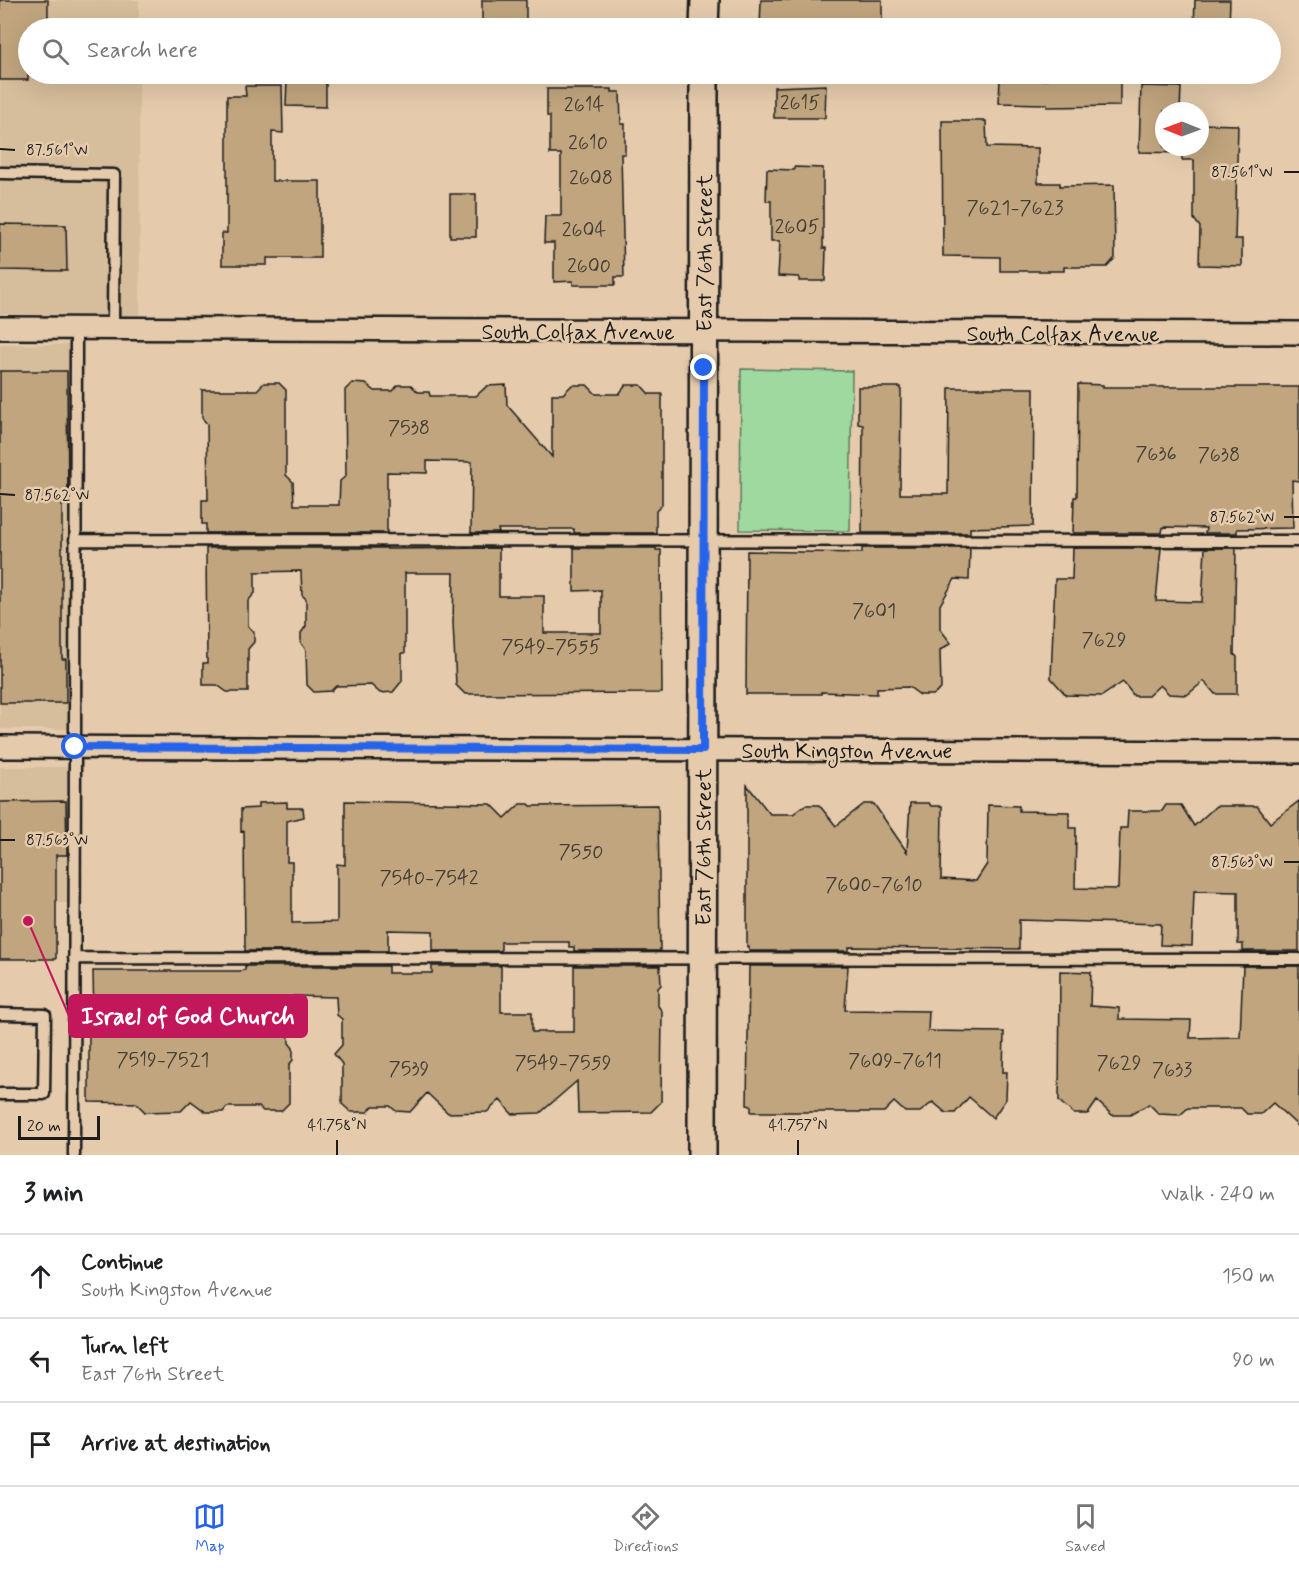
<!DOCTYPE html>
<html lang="en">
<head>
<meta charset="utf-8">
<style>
  :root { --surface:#fff; --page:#f6f6f6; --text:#202124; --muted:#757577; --line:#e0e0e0; --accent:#2563eb }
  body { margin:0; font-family:Mynerve,sans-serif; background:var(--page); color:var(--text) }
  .compass { position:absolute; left:1155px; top:102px; width:54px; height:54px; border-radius:50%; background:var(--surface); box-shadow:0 6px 24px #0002; rotate:271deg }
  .scale { position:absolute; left:18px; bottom:15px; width:82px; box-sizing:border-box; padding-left:6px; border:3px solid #1c1c1c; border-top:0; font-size:16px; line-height:21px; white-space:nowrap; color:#1c1c1c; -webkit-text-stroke:4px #e5cbac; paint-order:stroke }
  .stop { position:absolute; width:18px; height:18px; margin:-14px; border:4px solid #2563eb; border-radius:50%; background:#fff }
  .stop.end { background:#2563eb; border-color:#fff; box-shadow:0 2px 6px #0008 }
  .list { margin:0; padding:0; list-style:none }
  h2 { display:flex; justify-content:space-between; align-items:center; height:78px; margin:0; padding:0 24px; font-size:26px }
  h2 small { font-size:20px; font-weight:400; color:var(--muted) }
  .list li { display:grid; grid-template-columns:39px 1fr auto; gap:18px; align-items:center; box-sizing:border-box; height:84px; padding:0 24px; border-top:2px solid var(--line) }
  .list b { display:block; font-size:22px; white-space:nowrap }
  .list p { margin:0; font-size:20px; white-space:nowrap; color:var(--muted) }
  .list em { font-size:20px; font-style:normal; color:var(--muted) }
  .icon { flex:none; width:33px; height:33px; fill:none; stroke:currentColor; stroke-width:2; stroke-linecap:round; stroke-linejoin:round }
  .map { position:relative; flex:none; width:1299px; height:1155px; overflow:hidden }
  .search { position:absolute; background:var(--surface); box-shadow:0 6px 24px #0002; left:18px; right:18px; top:18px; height:66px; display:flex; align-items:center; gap:15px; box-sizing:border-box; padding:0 21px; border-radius:33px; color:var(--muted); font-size:22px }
  .sheet { height:330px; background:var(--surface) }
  nav { display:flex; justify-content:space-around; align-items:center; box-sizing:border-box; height:84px; border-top:2px solid var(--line); background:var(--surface); font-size:16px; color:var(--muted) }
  nav a { display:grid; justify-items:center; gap:3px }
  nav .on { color:var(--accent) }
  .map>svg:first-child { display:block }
</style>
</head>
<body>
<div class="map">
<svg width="1299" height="1155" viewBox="0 0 1299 1155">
  <rect width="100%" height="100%" fill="#e5cbac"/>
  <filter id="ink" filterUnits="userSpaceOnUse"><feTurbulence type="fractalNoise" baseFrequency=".0167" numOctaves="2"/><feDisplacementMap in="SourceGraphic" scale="12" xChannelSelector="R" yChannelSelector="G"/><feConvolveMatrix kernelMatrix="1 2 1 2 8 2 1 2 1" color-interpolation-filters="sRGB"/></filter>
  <g filter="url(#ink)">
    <path fill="#d6bd9b" d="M0,0H139V28H28V74H139L140,315L0,314Z
      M0,344L76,345L75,729H0Z
      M0,767H74V903H0Z"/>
    <path fill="#9fd99f" stroke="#5e7a5e" stroke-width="1.5" d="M741,369L852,371L850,531L740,530Z"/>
    <path fill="#c0a57e" stroke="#1c1c1c" stroke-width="1.5" d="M0,0H48V28H28V80H0Z
      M482,0H526V28H482Z
      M761,0H882V28H760Z
      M1195,0H1230L1229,28H1194Z
      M1079,77L1120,78V106L1047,107V104L999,103L1000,78L1047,80V78Z
      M326,78V107L286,106L287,79Z
      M826,85L825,118H774V87Z
      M245,86H282L283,133L272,132V181H320V258H267V265H222V233H227V96H246Z
      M1141,86L1181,87L1180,111H1164V147H1200V124L1238,125L1235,239H1242V266L1199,265L1200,227L1194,219V160H1182V153L1139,152Z
      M547,89H612V92H620L621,124H625V154H621L624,277H615V285H573V281L554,282V243H544L545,216H561V154H550V116H547Z
      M942,121H986L987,147L1038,148V183H1060V186L1114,185L1115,258L1107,267H1064V271H1000V257L943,256Z
      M794,167L823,168V248H826L825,281H799V277L778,276L780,241H771V201H766L767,169L794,170Z
      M450,194H476V237H450Z
      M0,224L66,225L67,271L0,270Z
      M0,371H67L68,505H62V659H66V703H0Z
      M264,383H279L286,390V475L293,482L294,505H339L340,481L346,476L345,390L352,383L366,384L375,391H393L398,385H411L418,392H429L430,396H476L487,386L506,385L507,405L552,457V394H563L572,385H587L596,394H619L626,385H641L649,394H662V505L656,511V533H574V529H498L499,533H471L472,462L427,461V473L387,472V533H206V524H202V500H208L207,424L202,418V390H257Z
      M1078,384L1103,385V387H1299V481L1292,480L1293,528L1237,529V533H1205L1206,528L1163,527L1162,533H1073L1074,497H1077Z
      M858,387H901L900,494H948L949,388H1034L1033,526L970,528V533H862L863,425L858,424Z
      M206,548H387V549L499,548V596H544V633H601V590L574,591V548H656V550H661L662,693L465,694L456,685L453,623L454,573H405V653H402V681L393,692L380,693L371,685L336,686L331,691L314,692L307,685L306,650L301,643V633L306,626V599L302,595L301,571L255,572V593L248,601V626L254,632V642L248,649V692H227L217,685H203V663H207Z
      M862,548H970L969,580L955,579L940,605V629L951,643L940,650L941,689L933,695H920L909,687L877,688V694L821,692V694H746L747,551L862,553Z
      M1073,548H1161L1156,601L1202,602L1205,548H1236L1234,654L1237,657V694H1215L1204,681L1187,695L1169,694L1160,685L1148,696H1134L1123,682L1102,696L1066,695L1051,678L1055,579H1072Z
      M747,785L770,814H793L805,805H819L836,826L864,804H874L907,852L910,803H929L931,806H942L941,879L976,881L987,864L988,805L1019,806V811L1069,812V828H1076L1075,888L1118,889L1120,828H1127L1128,811H1162L1166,805H1181L1194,826L1216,806H1257L1270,823L1299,801V951H1243V944H1238V892L1194,891L1192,946L1160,945L1161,924L1019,920V949L849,947V951H749V947H747Z
      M66,801L67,855H56V959H0V802Z
      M345,801L491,804L505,818L520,804H529L531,806L658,805L660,951H574V947H569V942H501V951H433V931L388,930V951H245L244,831L241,832V809L258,808V803L287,802V808H303L304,817L287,821V862H292V923L337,922V864L345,865Z
      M245,966H388V973H432V966H501V1012H532V1032H574V966H660L661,985L658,988V1006L662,1011L661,1102L651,1112L578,1113L577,1081L540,1113L512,1114L500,1100L487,1112L448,1113L427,1093L410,1112L396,1111L390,1106H373L368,1112H351L342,1104V1064L334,1054L342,1045V1019L337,1015L336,997L293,996L292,1014L288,1019L289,1043L293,1048V1060L289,1065V1103L281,1111H263L259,1107H227L223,1112H206L191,1101L181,1111L145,1112L136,1103L89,1102V1022H94L93,971H240L245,970Z
      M749,966H848L845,1010L929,1011L928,1031L1004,1032L1003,1072H1007L1006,1099L993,1118L969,1097L955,1113H946L933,1102L920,1112H905L894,1102L884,1112H751V1106L747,1105Z
      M1243,966H1299V1127L1273,1103L1261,1114H1247L1241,1108H1188L1180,1115L1159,1114L1149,1104L1130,1115H1112L1097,1101L1088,1114H1074L1059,1101L1060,971L1091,972L1090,1006L1119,1008V1019L1191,1020L1190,1038L1240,1037Z"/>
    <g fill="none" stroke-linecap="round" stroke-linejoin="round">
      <defs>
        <path id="service" d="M0,173L114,175L113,329
          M75,540L1299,541
          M74,958L1299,959
          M0,1014L45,1015L44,1094H0
          M74,1155L76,329"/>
        <path id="minor" d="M0,328L1299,333
          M0,747L1299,752"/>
        <g id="tertiary">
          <path d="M704,28L705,0"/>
          <path id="s1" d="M702,1155L704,74"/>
        </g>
      </defs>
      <use href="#service" stroke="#1c1c1c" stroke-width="15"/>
      <use href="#minor" stroke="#1c1c1c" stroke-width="26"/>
      <use href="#tertiary" stroke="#1c1c1c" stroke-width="32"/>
      <use href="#service" stroke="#e5cbac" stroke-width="10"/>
      <use href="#minor" stroke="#e5cbac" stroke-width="21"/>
      <use href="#tertiary" stroke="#e5cbac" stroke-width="27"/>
    </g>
  </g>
  <g fill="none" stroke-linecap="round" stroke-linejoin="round" filter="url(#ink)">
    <path stroke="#2563eb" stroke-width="8" d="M75,747L703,750L704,368"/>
  </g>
  <path fill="none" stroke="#1c1c1c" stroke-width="2" d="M0,149L15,150M1284,172H1299M0,494L15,495M1284,517H1299M0,840H15M1284,862H1299M337,1155V1140M798,1155V1140"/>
  <g text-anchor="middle" stroke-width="5" stroke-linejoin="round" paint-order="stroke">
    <g font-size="20" fill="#453e34">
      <text x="800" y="109">2615</text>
      <text x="584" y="111">2614</text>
      <text x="588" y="149">2610</text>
      <text x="591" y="184">2608</text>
      <text x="1015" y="214">7621-7623</text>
      <text x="797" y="233">2605</text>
      <text x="584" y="236">2604</text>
      <text x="589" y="272">2600</text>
      <text x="409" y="434">7538</text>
      <text x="1156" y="460">7636</text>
      <text x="1219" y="461">7638</text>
      <text x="874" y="617">7601</text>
      <text x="1104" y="646">7629</text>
      <text x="551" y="653">7549-7555</text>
      <text x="581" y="858">7550</text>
      <text x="429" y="884">7540-7542</text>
      <text x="874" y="891">7600-7610</text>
      <text x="163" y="1066">7519-7521</text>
      <text x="895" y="1067">7609-7611</text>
      <text x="563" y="1069">7549-7559</text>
      <text x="1119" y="1069">7629</text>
      <text x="409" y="1075">7539</text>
      <text x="1172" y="1076">7633</text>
    </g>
    <g font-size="22" fill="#1c1c1c" stroke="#e5cbac">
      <text dy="8" stroke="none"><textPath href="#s1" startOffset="902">East 76th Street</textPath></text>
      <text x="578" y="339">South Colfax Avenue</text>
      <text x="1063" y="341">South Colfax Avenue</text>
      <text x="847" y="758">South Kingston Avenue</text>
      <text dy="8" stroke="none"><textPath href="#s1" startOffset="308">East 76th Street</textPath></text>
    </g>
  </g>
  <g font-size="15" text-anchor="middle" fill="#1c1c1c" stroke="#e5cbac" stroke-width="5" stroke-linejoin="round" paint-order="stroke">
    <text x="57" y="155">87.561°W</text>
    <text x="1242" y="177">87.561°W</text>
    <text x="57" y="500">87.562°W</text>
    <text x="1242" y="522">87.562°W</text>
    <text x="57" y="845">87.563°W</text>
    <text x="1242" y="867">87.563°W</text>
    <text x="337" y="1130">41.758°N</text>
    <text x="798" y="1130">41.757°N</text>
  </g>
  <path fill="none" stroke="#c2185b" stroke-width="2" d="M28 921L69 1016"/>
  <circle fill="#c2185b" stroke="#e5cbac" stroke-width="2" cx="28" cy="921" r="6"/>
  <rect fill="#c2185b" stroke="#c2185b" stroke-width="2" x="69" y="995" width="238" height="42" rx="6"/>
  <g font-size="24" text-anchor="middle" font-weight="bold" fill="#fff">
    <text x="188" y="1024">Israel of God Church</text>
  </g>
</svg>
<svg class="compass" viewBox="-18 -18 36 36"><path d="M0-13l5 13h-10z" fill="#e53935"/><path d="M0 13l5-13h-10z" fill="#757577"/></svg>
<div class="scale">20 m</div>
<div class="stop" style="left:75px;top:747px"></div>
<div class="stop end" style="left:704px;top:368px"></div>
<div class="search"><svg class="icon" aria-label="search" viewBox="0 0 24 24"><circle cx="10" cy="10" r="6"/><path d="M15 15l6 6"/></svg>Search here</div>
</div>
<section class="sheet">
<h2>3 min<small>Walk · 240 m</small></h2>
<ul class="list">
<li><svg class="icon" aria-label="ahead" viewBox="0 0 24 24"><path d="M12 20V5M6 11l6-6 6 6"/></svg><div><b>Continue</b><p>South Kingston Avenue</p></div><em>150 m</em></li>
<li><svg class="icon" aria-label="left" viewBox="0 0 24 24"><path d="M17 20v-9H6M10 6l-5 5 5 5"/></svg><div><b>Turn left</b><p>East 76th Street</p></div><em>90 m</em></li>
<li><svg class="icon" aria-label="arrive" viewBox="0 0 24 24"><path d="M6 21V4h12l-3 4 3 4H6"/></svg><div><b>Arrive at destination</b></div></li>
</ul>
</section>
<nav>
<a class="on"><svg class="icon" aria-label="map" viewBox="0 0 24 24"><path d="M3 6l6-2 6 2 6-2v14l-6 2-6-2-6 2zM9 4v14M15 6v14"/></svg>Map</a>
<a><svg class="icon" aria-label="directions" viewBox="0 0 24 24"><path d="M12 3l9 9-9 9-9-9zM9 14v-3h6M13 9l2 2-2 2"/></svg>Directions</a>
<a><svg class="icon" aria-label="saved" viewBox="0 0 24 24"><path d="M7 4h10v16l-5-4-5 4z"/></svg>Saved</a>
</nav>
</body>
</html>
